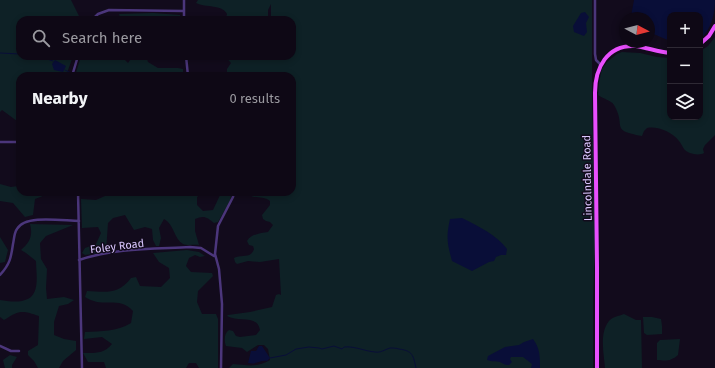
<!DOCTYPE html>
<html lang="en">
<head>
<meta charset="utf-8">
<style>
  :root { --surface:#0e0815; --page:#17111e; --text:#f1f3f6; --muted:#9b9aa0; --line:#2e2934 }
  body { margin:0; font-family:"Fira Sans",sans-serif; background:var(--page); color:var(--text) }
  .controls { position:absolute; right:12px; top:12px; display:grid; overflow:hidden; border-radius:8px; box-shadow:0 2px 6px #0003 }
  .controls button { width:36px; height:36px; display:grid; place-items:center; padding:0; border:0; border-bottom:1px solid var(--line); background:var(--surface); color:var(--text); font:20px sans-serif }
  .compass { position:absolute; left:619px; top:12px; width:36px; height:36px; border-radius:50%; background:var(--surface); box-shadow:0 2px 6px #0003; rotate:97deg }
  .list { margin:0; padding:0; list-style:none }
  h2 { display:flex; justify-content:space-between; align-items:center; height:52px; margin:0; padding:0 16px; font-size:17px }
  h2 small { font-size:13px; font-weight:400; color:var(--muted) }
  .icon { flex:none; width:22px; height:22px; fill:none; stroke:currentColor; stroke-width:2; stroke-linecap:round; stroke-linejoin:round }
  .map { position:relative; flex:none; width:715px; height:368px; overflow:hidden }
  .search { position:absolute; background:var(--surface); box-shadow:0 2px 6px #0003; left:16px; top:16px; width:280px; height:44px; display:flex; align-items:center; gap:10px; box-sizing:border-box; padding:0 14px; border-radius:12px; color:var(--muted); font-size:15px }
  .panel { position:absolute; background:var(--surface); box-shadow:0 2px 6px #0003; left:16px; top:72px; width:280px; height:124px; border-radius:12px }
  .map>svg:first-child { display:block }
</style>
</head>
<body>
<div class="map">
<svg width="715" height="368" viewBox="0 0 715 368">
  <rect width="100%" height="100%" fill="#120b1c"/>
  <path fill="#0e2126" d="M0,0H71L81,20H20V56H73L66,76H20V120L17,121L2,110L0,112Z
    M198,0H592V101L595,234L593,301V368H229L233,364C247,365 257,368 270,360L268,349L264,345H258L247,352L242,348L226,346C224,341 224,333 229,330L233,331L236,336L240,337L256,335L260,330C257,314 239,323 227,316L228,315L250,312L272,307L276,295L279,294L281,295L279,259L260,262L248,261L237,264L235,262L234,258C242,254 251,259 254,249L253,246L249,245L247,241C251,234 261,233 268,232L273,225L270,222L266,221L263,219L262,215L270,205V201C264,196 256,199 249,195V192H278L279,194L280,192H292V76H227V69L231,63L225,56H271L272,58V56H292V20H271V4L268,10V18L270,20H222L226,18L227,14C222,4 206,8 196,3Z
    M153,13L180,15L181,20H121L119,14Z
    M715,37V135L705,145L703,149L704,153C699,156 688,154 684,149C682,146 681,143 679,141C672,132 658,126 647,128L644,131L642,136C609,130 627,127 614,105C611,100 603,99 598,95L599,82L602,69L607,62L617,54L622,52L640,53L657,57L670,58V117H700V51L708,46Z
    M81,56H121L128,63L133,56H146L148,62L158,68H178L183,69V73L177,76H75Z
    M20,178V192H49L48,194L35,199L33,215L25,217L13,203L0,201V184L11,187L18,186Z
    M105,192H204L197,197V205L203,211L213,210L221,193L226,192L231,196L230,201L218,222L214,223C207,217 204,215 195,219V231L199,245C194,244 188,246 183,244C174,239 174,224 164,219L159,228L161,238L159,246H156L153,240L152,229L145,227L134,230L125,215L113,218L108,223L106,252L85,255L82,253L85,248L96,244L101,233L98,227L82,228L81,199L96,200L105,196Z
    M30,224L73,225L46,236L40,243L41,259L47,269L46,288L47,299L64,297L74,300L68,304L59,306L54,322V335L64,339L76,341V350L63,361L59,368H38L34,361L28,355V351L38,345L39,316C22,310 19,310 4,320L0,317V300C7,301 18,303 25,300C41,296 36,273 36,261L26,253L21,250C30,242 33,236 30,224Z
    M0,237L8,250L5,262L0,263Z
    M187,250L199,252L205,256L200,257L195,255L189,258L186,266L191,272L212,273L213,276L198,291L197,302L202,314H216L218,319V368H199L196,363H189L186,368H106L104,362H88L83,353C95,353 104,354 112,344L102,337L84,339L85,332C102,331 116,332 131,323L133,311C122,299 111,304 97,302C93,301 88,299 85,297L87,291C106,292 118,295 131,278L136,277L140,286L161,287L170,278L169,268L159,262L153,253Z
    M624,314L636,320H641L642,368H605C604,354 599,333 609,321C612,317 619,316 624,314Z
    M643,317H652L661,319L662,326V334L647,335L644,333Z
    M680,339L678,355C671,361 667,361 657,360V343L660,340Z
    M10,355L17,357L12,365V368H5L3,360Z"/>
  <path fill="#090e38" d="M634,0H715C715,13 711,31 700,39V15H670V41L649,32V18H632L631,16Z
    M585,12L589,17L586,23L587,32L584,36L574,32L573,26L581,13Z
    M55,60L66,66L63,72L54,70L52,64Z
    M462,218C478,226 497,235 507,249L506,255H501L496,257L494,261L489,262L472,271L452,261C447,243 446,237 450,219Z
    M533,339C540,348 540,357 540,368H531L532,364L523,357H511L510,359L512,362L509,365C504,365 504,364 500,362C496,361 492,362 487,360L488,356L505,347L519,345L524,342Z
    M259,346H262L270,358L267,361C260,360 256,365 248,363L251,351H256Z"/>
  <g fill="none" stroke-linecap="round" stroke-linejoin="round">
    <path stroke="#090e38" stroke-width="1" d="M0,53L20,54
      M38,56L53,61
      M65,70L71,73
      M74,74L79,76
      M270,358L286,355L296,349L309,347L319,348L322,349L334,346L342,349L344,347C355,346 364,351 375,352C380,353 384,350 390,348C393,348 396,348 399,349C413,351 413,355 416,368"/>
    <path stroke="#4b367b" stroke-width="2.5" d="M184,0V20
      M595,0V54L596,60L601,65
      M92,20L98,14L109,10L184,11
      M186,56L188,76
      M72,76L78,56
      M0,142H20
      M78,192L82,368
      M79,260C114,248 153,249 190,247L201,248L214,256
      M0,275C10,264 11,258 13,244C14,240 14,233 17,229C25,214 64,221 79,221
      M0,346L11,351H19
      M221,368L222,304L219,269L215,254L218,226L233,197L234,192"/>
    <path stroke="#e94ffe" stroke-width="4" d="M700,44L709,36L715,26
      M597,368V267L595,93C595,68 607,44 636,46C648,48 659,52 670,53"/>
  </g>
  <g text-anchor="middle" stroke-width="3" stroke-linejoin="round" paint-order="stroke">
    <g font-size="11" fill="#dbc7ff" stroke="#120b1c">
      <text transform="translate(587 178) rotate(-91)" y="4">Lincolndale Road</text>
      <text transform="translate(117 246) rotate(-7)" y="4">Foley Road</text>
    </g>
  </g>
</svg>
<div class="controls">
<button>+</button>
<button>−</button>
<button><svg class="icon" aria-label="layers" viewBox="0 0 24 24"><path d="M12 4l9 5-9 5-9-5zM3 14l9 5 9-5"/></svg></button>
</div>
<svg class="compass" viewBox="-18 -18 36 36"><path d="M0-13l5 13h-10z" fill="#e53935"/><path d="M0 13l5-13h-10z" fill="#9b9aa0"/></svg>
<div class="search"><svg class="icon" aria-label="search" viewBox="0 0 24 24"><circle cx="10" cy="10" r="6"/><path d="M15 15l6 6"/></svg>Search here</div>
<section class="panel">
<h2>Nearby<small>0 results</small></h2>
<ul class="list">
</ul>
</section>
</div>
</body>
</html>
